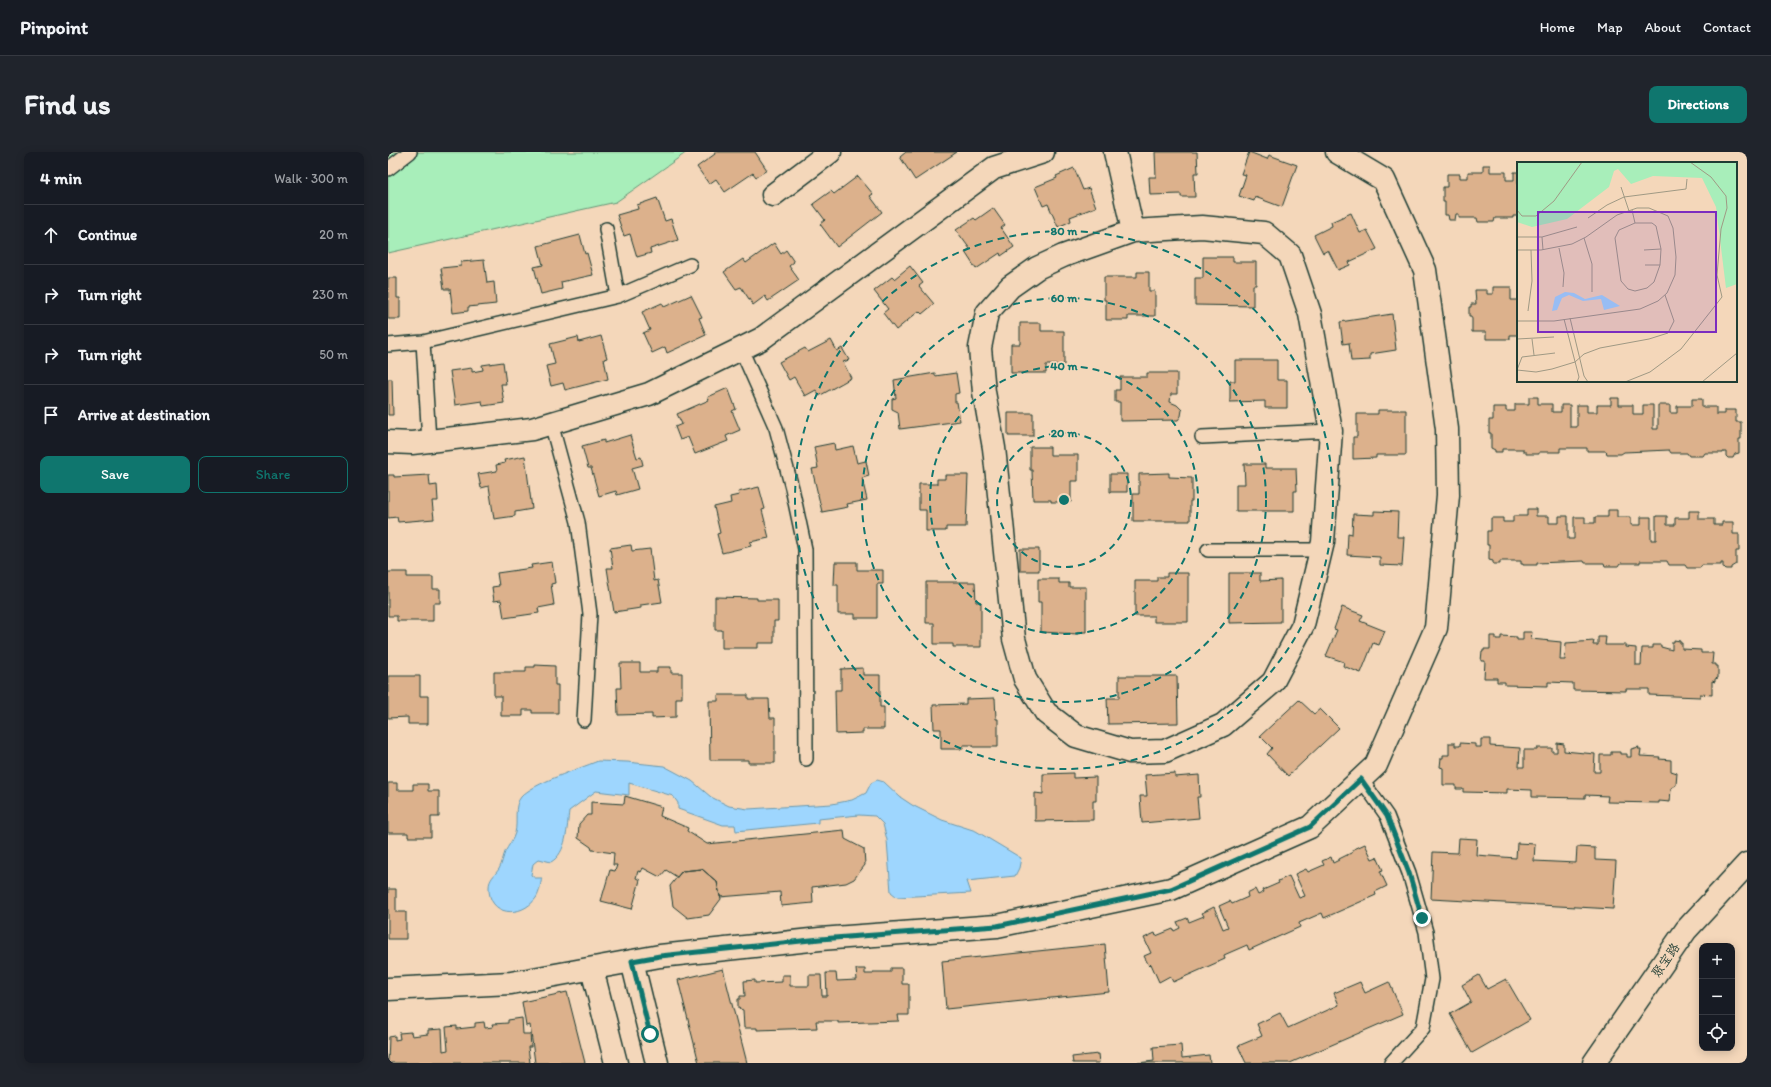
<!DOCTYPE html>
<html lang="en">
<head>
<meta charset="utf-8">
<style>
  :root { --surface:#171b24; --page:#20242c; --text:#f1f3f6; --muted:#9ea1a6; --line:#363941; --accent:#0f766e }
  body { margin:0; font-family:Itim,"LXGW WenKai TC",sans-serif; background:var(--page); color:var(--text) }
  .controls { position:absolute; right:12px; bottom:12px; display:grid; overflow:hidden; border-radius:8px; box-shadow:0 2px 10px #0003 }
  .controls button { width:36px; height:36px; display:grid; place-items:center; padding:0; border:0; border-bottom:1px solid var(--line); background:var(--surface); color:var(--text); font:20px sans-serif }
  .stop { position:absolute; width:12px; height:12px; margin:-9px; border:3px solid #0f766e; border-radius:50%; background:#fff }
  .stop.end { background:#0f766e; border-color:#fff; box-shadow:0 1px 4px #0008 }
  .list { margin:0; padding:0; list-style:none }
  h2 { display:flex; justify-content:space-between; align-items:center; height:52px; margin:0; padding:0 16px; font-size:17px }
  h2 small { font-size:13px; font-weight:400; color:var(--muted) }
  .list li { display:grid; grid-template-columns:26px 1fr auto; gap:12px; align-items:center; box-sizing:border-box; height:60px; padding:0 16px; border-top:1px solid var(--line) }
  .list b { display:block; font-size:15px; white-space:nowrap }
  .list em { font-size:13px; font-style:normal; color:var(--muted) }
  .actions { display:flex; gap:8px; padding:12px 16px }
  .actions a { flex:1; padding:9px 0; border:1px solid var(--accent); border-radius:8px; text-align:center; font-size:14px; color:var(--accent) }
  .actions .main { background:var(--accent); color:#fff }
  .icon { flex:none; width:22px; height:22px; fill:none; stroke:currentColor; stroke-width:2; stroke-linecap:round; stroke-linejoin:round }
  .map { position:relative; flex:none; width:1359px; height:911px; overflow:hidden; border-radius:8px }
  header { display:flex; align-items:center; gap:24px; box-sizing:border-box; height:56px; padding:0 20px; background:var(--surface); border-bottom:1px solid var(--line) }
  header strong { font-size:19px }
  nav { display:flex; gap:22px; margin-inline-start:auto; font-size:14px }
  .intro { display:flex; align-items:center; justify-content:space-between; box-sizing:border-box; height:96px; padding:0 24px }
  h1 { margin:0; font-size:28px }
  .button { padding:10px 18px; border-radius:8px; background:var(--accent); color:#fff; font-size:14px; font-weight:700 }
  main { display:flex; gap:24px; padding:0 24px }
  aside { flex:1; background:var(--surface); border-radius:8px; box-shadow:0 2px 10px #0003 }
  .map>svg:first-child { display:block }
</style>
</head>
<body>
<header>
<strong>Pinpoint</strong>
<nav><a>Home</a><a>Map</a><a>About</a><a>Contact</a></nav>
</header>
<div class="intro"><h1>Find us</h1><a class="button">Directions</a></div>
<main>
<aside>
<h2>4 min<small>Walk · 300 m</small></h2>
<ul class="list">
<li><svg class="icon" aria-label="ahead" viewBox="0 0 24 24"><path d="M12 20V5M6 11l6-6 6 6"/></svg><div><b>Continue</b></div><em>20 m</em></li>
<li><svg class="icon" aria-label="right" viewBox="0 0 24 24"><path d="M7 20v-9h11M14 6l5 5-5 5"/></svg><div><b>Turn right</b></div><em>230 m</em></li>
<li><svg class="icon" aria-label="right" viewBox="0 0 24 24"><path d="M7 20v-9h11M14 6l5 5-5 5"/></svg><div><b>Turn right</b></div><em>50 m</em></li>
<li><svg class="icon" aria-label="arrive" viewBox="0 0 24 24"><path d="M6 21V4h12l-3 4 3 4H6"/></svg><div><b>Arrive at destination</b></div></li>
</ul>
<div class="actions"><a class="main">Save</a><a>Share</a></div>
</aside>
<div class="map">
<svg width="1359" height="911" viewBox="0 0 1359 911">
  <rect width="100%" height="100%" fill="#f4d7ba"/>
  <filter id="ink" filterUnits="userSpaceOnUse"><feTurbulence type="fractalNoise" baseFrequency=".025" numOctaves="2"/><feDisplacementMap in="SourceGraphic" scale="8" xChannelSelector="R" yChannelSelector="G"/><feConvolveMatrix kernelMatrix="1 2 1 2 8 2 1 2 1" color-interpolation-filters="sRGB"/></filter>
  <g filter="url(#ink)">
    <path fill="#a8eeba" stroke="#649677" d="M0,0H299L228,50L0,101Z"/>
    <path fill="#9ed6fe" stroke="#6b99ad" d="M210,609L239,610L276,614L304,629L323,645L341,654L360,657L444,652L464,648L478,641L483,631L489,628L496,630L512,645L524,653L554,668L588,679L633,706L631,716L627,724L579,729L583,741L509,745L503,740L499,688L495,672L487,664L471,663L430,667V671L348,679L347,673H335L290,657V651L285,644L241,631V643L208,639L181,659C179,675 179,701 163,710L151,707L145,712L143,723L147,726H154C152,733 152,740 148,746C133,767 100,764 101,735C101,727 107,723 111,717C114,712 115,705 117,700C120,694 125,688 127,681C130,670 125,654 133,645C145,631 191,617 210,609Z"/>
    <path fill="#dcb18c" stroke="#1f3d34" d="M326,0H367L379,18L368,25L365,21L337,40L328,27L321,32L309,15L327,2Z
      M518,0H569L527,28L512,5Z
      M767,0H809L810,21H806L807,45H793V42L762,43L761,25H768Z
      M861,0L879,7L881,3L909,13L894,55L867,45L866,49L851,44L858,23L853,22Z
      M1095,13H1102V20H1118V28H1126V20H1130V64H1125V66H1107L1106,70H1090L1089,66H1071V62H1068L1067,68H1061L1060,63H1057V50H1055V35H1059V22H1072V26H1080V20H1095Z
      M686,16L695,38L701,36L708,55L682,65L683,69L670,75L660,52L655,54L647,35L669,26L668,24Z
      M470,24L485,42L482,44L494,60L449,95L432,72L437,68L425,52L443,39L446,42Z
      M269,46L277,69L283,67L290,88L262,97L263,101L249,105L242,82L236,84L229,63L250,57L249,53Z
      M605,56L617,73L613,76L626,95L613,104L612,101L588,117L577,100L582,97L568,78L586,66L588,68Z
      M963,61L972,81L979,78L989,97L961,110L962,113L950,118L940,98L935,101L926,83L944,74L943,70Z
      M192,83L197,102L199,101L205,123L173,130L174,137L153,142L146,115L155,113L150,94Z
      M386,91L393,102L398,98L406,110L401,114L411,128L380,149L377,144L365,153L353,135L348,137L336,120L355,107L358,111Z
      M815,105H845V110H868V133H865V154L807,153V126H815Z
      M96,108L99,131L106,130L108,152L80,155V159L65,161L62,137H56L53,116L73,114V110Z
      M522,114L535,131L531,134L546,152L534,162L531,159L508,178L495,161L500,157L486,139L504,125L506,127Z
      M749,120H761V139H767V164H740V168H718V148H716V125H749Z
      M0,126H9V146H12V167H0Z
      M1105,135H1123V148H1130V183H1122V187H1098V180H1084V167L1083,164H1081V155H1083V152H1088L1087,138H1099V142H1105Z
      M303,143L314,165L311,166L318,183L279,201L277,195L264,201L255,181L262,178L254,160L274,151L276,155Z
      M1004,162L1008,198L982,202V208L963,209L961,191L955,192L952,170Z
      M632,171H653V179H676V213H658V221H623V192H632Z
      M213,184L219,206L216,207L220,227L177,238L175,231L163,234L158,214L167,212L162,192L190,185L191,190Z
      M443,188L449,199L454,196L461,208L455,210L463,226L431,244L428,238L417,244L406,225L401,228L391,210L417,196L420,200Z
      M847,208H889V228H899V256H877V249L842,250V229H847Z
      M115,210L118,232H113L116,251L95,254L94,249L67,253L62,219L84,216V220L95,218L94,213Z
      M547,221V224L568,221L571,241L567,242V250H569L572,269L512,277L510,260L504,257V247L508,246L506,228Z
      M759,221H789V242H783L782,250L789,253L794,258L793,264L790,268L732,269V250H727V238H732V225H759Z
      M0,227H4L5,263H0Z
      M340,236L348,257L344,259L352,278L338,284L340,289L307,302L300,285L292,288L287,275L294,272L289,262L321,248L320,245Z
      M1141,245H1150V252H1164V260H1173V253H1182V275H1189V253H1199V260H1209V253H1223V246H1231V253H1245V262H1255V253H1265V277H1270V253H1282V261H1289V254H1304V247H1314V255H1328V262H1337V258H1348V270H1353V287H1351V301L1347,302L1345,306H1340L1338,304V300H1335V301H1317L1315,304H1301L1299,301H1283L1281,298L1236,300L1233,302H1219L1218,299H1199V296H1172V300H1151V302H1138V300H1135V297H1114V300H1107V298L1103,296V281H1101V268H1105V255H1118V259H1127V252H1141Z
      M990,258H1018V303H988V306L965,307V285H969V262H990Z
      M620,261H645V284H620Z
      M242,283L249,306L253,305L255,313L244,316L250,337L229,343L228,339L211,344L203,316H200L194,294L216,288V291Z
      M446,291L447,298L465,294L469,311L478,309L481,324L474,326L479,348L459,352L460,355L434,360L424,317L430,316L426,295Z
      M642,295H662V303H690V329H683V350H663V348H645L644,318H642Z
      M137,304L144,357L127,360V364L106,367L101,334L93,336L90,322L109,319L108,313L117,311L116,308Z
      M856,312H877V316H908L909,339H906V359H848V332H857Z
      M781,321V325L804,326V349H802V369H745V342H751V322Z
      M722,322H739V340H722Z
      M0,323H6V325L41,323L42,334L49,333L50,349H44L46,367L10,370L9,365L0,366Z
      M557,323H580L578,375H558V379H538V358H531V332H549V327H557Z
      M371,335L377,357L374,358L381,386L362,390L363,394L334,401L329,382L332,381L326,355L343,351L342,345L351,343L350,340Z
      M1139,357H1148V364H1161V371H1171V364H1180V387H1186V365H1197V371H1207V365H1220V358H1229V365H1243V373H1253V365H1263V388H1268V364H1279V373H1287V366H1301V359H1311V367H1326V373H1334V370H1345V382H1351V399H1348V412L1343,415V417H1338L1335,416V411H1333V413H1314L1312,416H1299L1297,413H1281L1279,409H1252V411H1233L1231,414H1217L1216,411H1197L1196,409L1149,411V413H1135V412H1133V409H1112V412H1105V409L1101,408V393H1099V379H1103V366H1115V370H1125V364H1139Z
      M986,359L1010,360L1009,385H1016L1014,414L992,413V405L959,403L960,381L964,382L965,362L986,363Z
      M243,393L244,399L262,397L266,429L270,428L274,450L253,453V456L226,460L219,416H225L222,396Z
      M632,397H651V419H632Z
      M164,410L167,431L163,432L166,453L150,456L151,461L116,466L113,448L106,449L104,435L111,434L109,421L144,416L143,413Z
      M447,410H469V418H495V432H489V466H467V462H450V433H446Z
      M0,420H19V425H45V437H52V451H45V469H9V464H0Z
      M779,421H800V470H766V464H747V429H769V425H779Z
      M841,421H872V429L893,428V470L841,471Z
      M650,427H671V431H681V435H698V480H690V482L653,480V450H650Z
      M538,430H587L588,450H593V495H565V492H546V471H538Z
      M327,445L369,446V448H390V469H386V491H370V496H334V478H327Z
      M954,455L975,463L972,469L997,479L991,493L985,491L973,521L955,514L956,510L938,504L949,478L946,477Z
      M1135,480H1144L1143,487L1173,490L1172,508H1177L1178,491L1206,489L1205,493H1210V485H1218L1217,493H1238V495L1248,496V513H1253L1254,496H1265V493H1273V495L1284,498V490H1286V488L1292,489V491H1294V497L1313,498V501H1325L1324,512H1328V514H1330V526L1327,527V530L1324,529V543L1312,542V545L1261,543V537H1238V539L1185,538V531L1160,530V534L1117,533V530H1109V526H1096L1097,509H1093L1094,499H1096V497H1102V484H1108V487H1113V484L1129,485V488H1135Z
      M232,511H252V520H269V515H283V521H294V546H288V565L264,566V562L230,563L229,536H233Z
      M147,513L167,514V533H170V561H144V558H135V564H113V544H106V520H138V515H147Z
      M475,516V523H492V555H496V577H475V581L448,582L447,538H453V517Z
      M0,524H32V544H40V572H20V565L0,566Z
      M731,524H789L790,571L720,572L719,546H731Z
      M330,543H360V547H381L382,566H387V611H360V608H322L321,549H330Z
      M607,546L608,567H610V595H585V593H575V597H553V577H546L545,553L578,552V547Z
      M911,548L926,562L932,557L951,576L900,624L879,602L884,596L872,584Z
      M1093,587H1102V594L1132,596L1131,615H1136V598H1149V596H1164V600H1169V591L1176,592V599L1207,602L1206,620H1212V603H1223V600H1232V602H1239V605H1243V597L1251,595L1250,597H1253L1252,604L1272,605L1271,607L1283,608V619L1289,621L1288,633L1283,636L1282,650L1271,649V651L1219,650L1220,644L1197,643V646L1144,645V638L1119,637V641L1075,640V637H1068V633H1055V616L1052,615L1053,606H1055V603H1061V591H1067V594H1072V591L1087,592V595H1093Z
      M685,621V626L708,625V649H705V668L647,669V641L655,642V622Z
      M787,621V625L811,623L812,645H809L811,666L754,671L752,644H759L757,623Z
      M0,631H9V638H25V632H40V639H51V665H43V685H20V681H0Z
      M237,644L274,655L272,664L300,676L299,679L319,692L456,678L457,687L476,697L477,713L466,727L458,731L424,735L425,751L393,754L392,740L332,745L329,730L314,717L294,719L289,725L278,718L272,725L255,716L253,720L250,719L248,726L252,728L244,757L213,749L222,718L227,719L229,713H225L226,701L204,698L203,695L190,686L191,672L199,663H203V650L236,652Z
      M1071,686L1089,687L1088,703L1128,706L1129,691L1147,692L1146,709L1188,711L1189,695L1207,696V708L1228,709L1225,757L1043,747L1045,700L1070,701Z
      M977,692L984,707L989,705L995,718L992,719L999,734L987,740L988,743L936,766L934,761L911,771L912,775L861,798L859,793L836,803L837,807L785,830L782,824L771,830L763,812L761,814L756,804L763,801L756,786L767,781L768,784L785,777L786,779L792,776L789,770L799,766L801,770L816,764L814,761L826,755L835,777L840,775L831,754L842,749L844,752L860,745L859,741L867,737L870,743L876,740L875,738L891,731L890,729L901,724L911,746L917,744L907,722L918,717L920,720L936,713L934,709L943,705L945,711L951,708V707L965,700L964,698Z
      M314,717L329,730L333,747L321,763L300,766L285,754L282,734L294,719Z
      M0,737H8V760H18V787H0Z
      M717,792L721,840L558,857L554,809Z
      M503,816H514V832H521V863H510L511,869L450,871V869H428L429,876L369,878V876H356L355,858L350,856V847H352V844H357L356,829L367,828V831L394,830V823H402V834H421V823H433L434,844H439L438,821H448L449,829L469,828L468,817H477V822H485V820H503Z
      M335,817L359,911H311L290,828Z
      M1091,823L1099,837L1118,827L1142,868L1084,901L1062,862L1083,850L1074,833Z
      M972,830L977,841L1001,830L1015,862L902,911H858L850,894L874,884L869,872L892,861L900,876L951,853L946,841Z
      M179,840L197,911H147L142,873L138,874L134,850Z
      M134,866L135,882H142L143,895H140L142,911H0L1,885L7,884V888L12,887L11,881L23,880L24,884L40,882V878L54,877L55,899L60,898L58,875L69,874V877L87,875V871L96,870L97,876L105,875L104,872L120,871V868Z
      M793,893L794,906L821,903L822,911H750L766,909L765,895Z
      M710,902L711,911H685L684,905Z"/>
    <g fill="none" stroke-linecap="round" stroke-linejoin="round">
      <defs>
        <path id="lane" d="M0,17L22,0
          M218,77L230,144
          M35,190L41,289
          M0,193L35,190L230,144L302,113
          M353,197L388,276L404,336L417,397L418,607
          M163,271L190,370L202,462L196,568
          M814,285L943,279
          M820,398H934
          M973,627L999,664L1021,721L1038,780L1044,827L1035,876L1003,911"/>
        <path id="street" d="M727,0L745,79
          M385,43L442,0
          M814,75L876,81L902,103L922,162L943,279L935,390L915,473L885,530L835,573L777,599L742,600L688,584L658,561L637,527L626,487L613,361L606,296L596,240L592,196L599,161L622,135L649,116L675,104L745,79Z
          M0,290L24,291L144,277L261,242L373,187L606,16L655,0
          M244,809L269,911
          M204,817L228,911
          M0,837L123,831L272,804L432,787L609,774L783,737L922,675L988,613L1048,476L1060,343L1059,277L1037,118L996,28L949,0
          M1206,911L1298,778L1359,712"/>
      </defs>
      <use href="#lane" stroke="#1f3d34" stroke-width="16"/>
      <use href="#street" stroke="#1f3d34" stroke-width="25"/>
      <use href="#lane" stroke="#f4d7ba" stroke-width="13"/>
      <use href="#street" stroke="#f4d7ba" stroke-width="22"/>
    </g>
  </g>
  <g fill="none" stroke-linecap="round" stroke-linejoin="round" filter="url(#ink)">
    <path stroke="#0f766e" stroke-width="5" d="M262,882L244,809L272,804L432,787L609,774L783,737L922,675L973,627L999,664L1021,721L1034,766"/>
  </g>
  <g fill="none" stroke="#0f766e" stroke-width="2" stroke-dasharray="7 5">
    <circle cx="676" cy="348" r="67"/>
    <circle cx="676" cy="348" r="134"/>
    <circle cx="676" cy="348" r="202"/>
    <circle cx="676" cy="348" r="269"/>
  </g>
  <g text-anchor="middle" stroke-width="3.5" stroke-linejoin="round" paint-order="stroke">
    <g font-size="13" fill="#1f3d34" stroke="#f4d7ba">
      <text transform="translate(1277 808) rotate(-55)" y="5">聚宝路</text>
    </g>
  </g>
  <g transform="translate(1129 10)">
    <rect width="220" height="220" fill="#f4d7ba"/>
    <path d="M0,0H220V122L209,126L199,45L185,16L136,14L114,22L101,7L97,9L92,25L50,57L15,65L0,60Z" fill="#a8eeba"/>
    <path d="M48,130L57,131L68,137L85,133L103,144L87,148L84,137L66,139L52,133L45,136L40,148L35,149L38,135Z" fill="#9ed6fe"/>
    <path fill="none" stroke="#9f9984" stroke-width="1" d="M104,25L112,49M0,48L5,54H19L37,39L65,0M115,48L118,61L102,68L98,76L104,119L111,127L118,129L130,126L137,120L143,103L144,87L139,64L135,61H118M71,56L90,43L107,35L169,27L170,17M0,75H25L60,65M25,75L26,88M67,76L75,102V130M42,86L47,111L46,125M0,88H24L55,82L69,75L100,53L120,46H132L151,54L156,66L159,95L158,113L150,131L141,139L123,147L37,159H0M127,88L144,87M128,103H143M11,149L15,119L14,88M53,156L67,214L71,220M47,157L62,215L60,220M0,177L37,175M15,177L17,193M0,208L19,210L35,207L58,200L67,192L83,186L132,177L151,171L157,159L148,133M0,208L5,195L38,191M108,220L133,210L164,187L205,135L200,113L204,67L210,46L209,34L194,15L173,0M185,220L220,191"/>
    <path fill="#7b2cbf" fill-opacity="0.15" stroke="#7b2cbf" stroke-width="2" d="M21,50H199V170H21Z"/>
    <rect width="220" height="220" fill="none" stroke="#1f3d34" stroke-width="2"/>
  </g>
  <circle cx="676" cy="348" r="6" fill="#0f766e" stroke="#f4d7ba" stroke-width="2"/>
  <g font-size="12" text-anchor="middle" font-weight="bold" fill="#0f766e" stroke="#f4d7ba" stroke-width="3.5" stroke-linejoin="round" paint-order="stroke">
    <text x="676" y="83">80 m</text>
    <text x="676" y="150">60 m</text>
    <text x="676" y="218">40 m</text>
    <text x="676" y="285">20 m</text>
  </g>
</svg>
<div class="controls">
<button>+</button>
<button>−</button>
<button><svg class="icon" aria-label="locate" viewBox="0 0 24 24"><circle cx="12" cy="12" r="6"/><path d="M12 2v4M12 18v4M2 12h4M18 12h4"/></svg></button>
</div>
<div class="stop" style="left:262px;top:882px"></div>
<div class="stop end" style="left:1034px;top:766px"></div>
</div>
</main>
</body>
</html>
